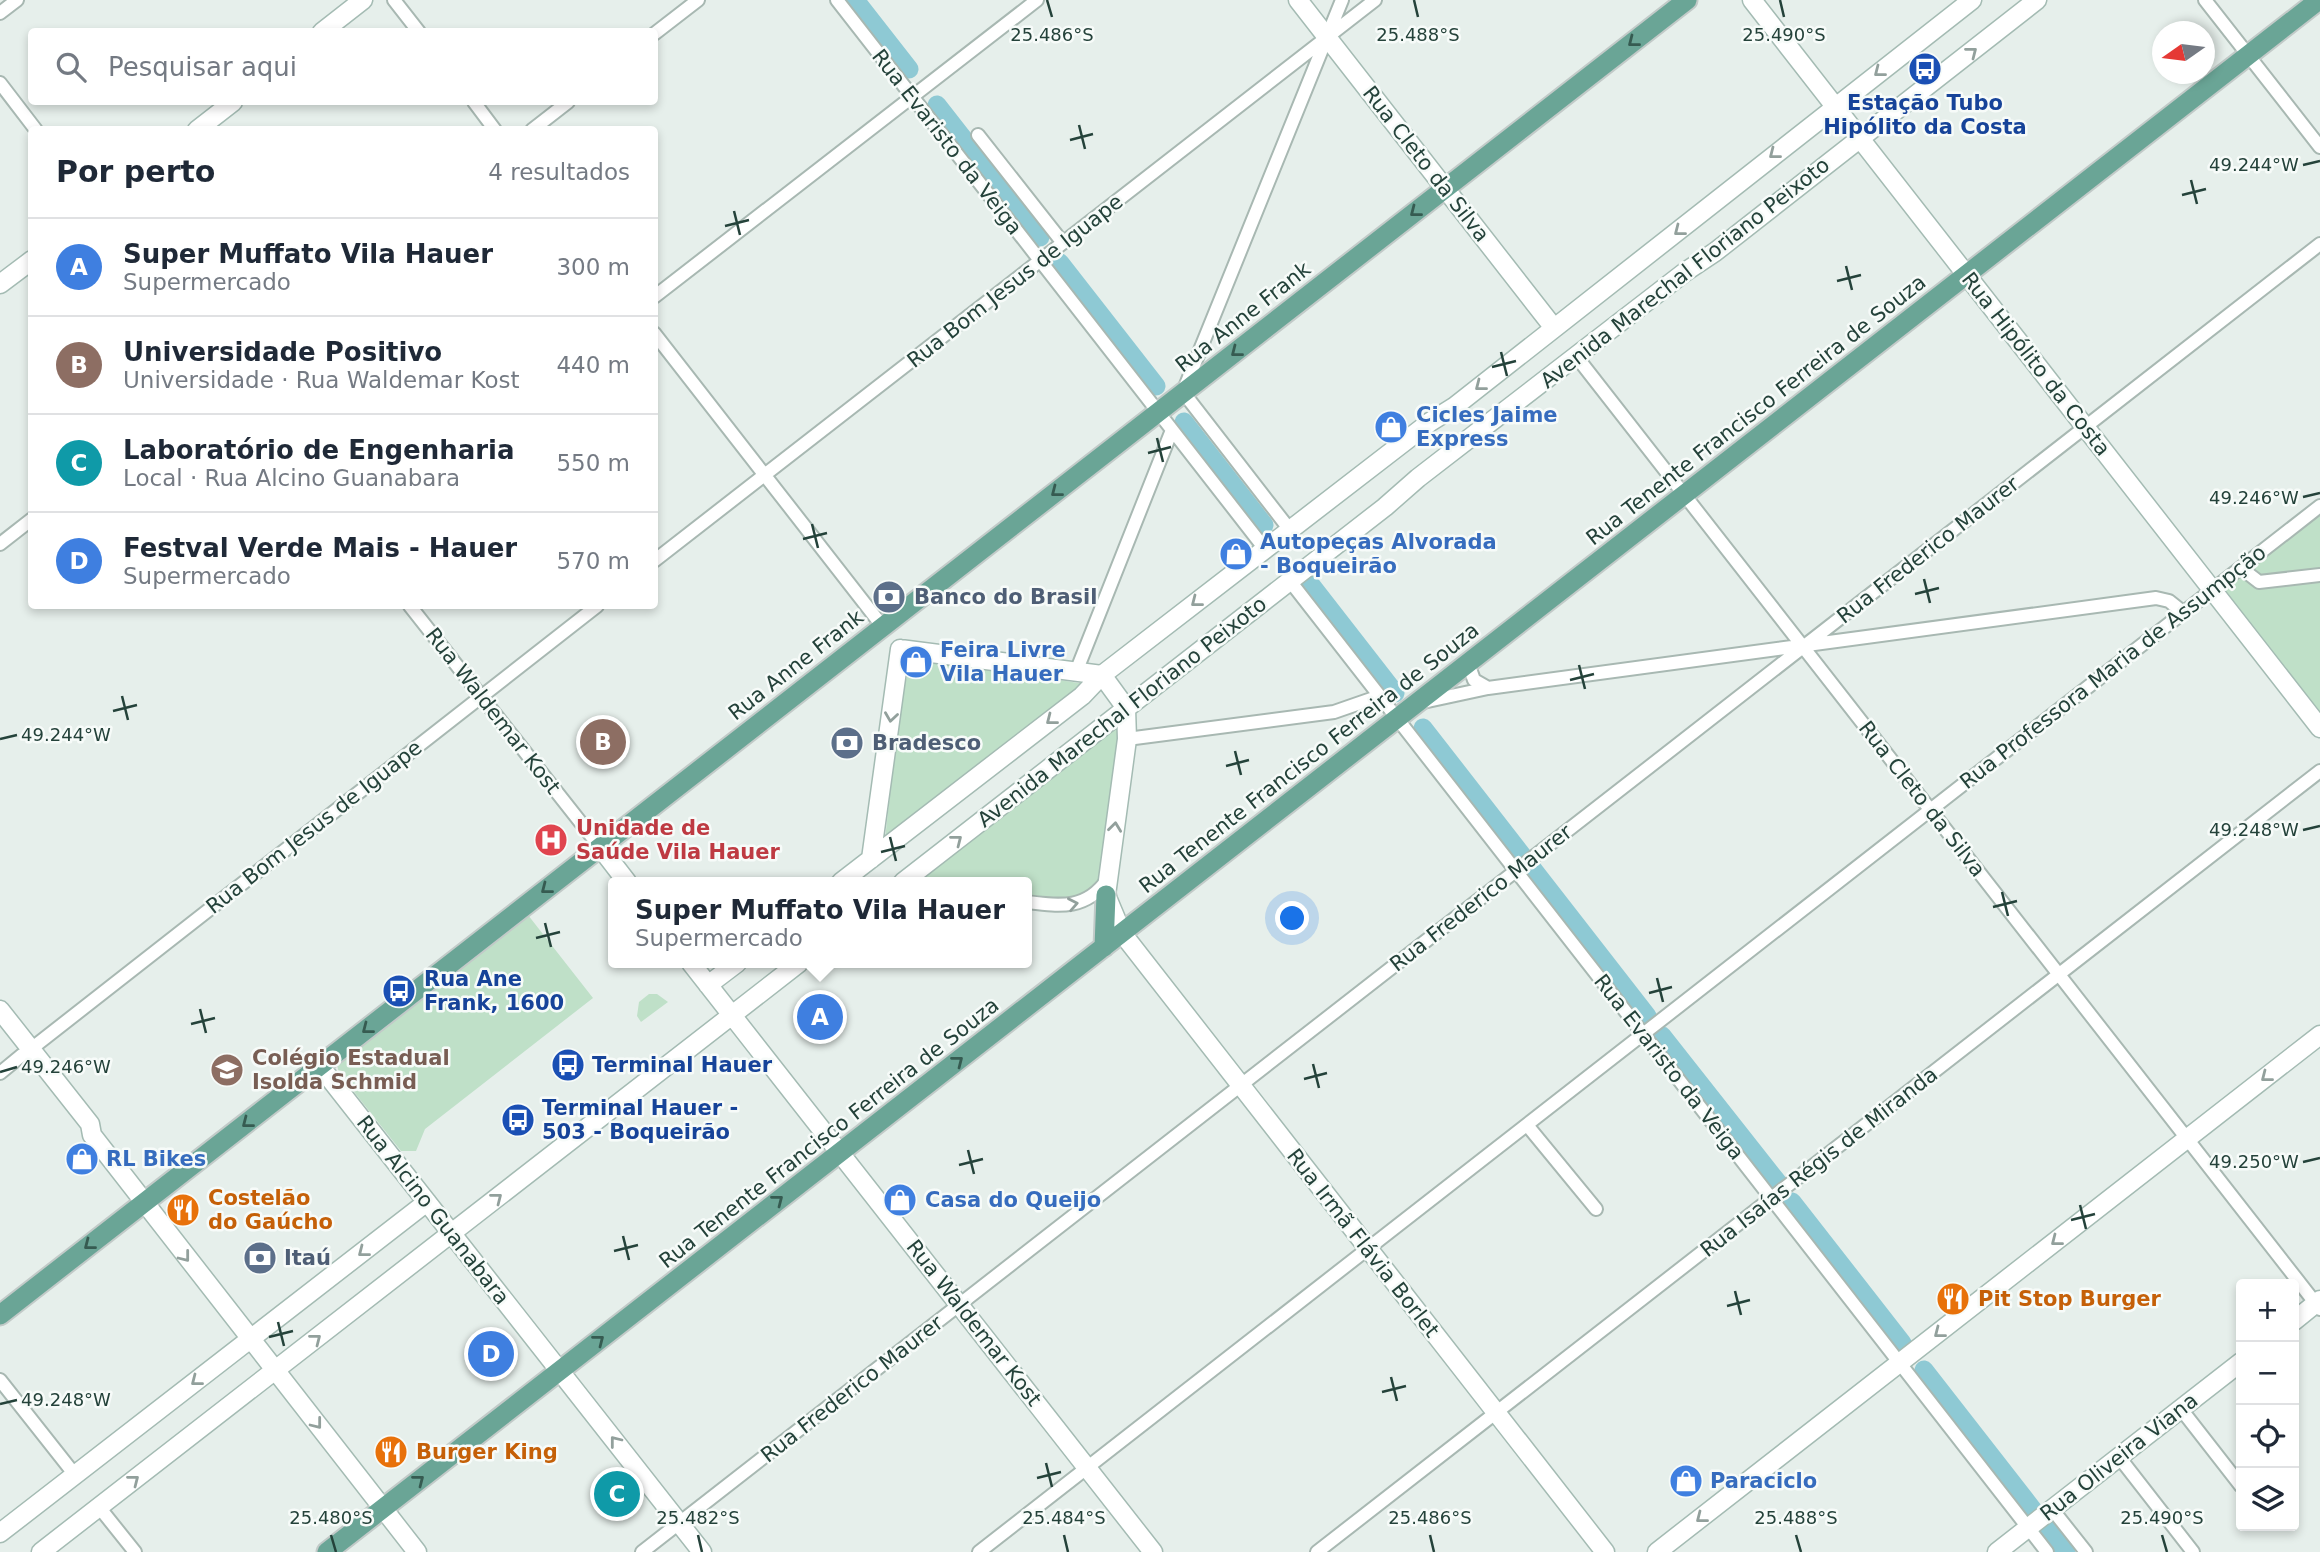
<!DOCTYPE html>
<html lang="pt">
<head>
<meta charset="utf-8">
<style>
  :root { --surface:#fff; --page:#f2f2f3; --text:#1f2937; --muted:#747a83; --line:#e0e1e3; --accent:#7c3aed }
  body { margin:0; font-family:"DejaVu Sans",sans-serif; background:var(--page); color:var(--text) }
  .controls { position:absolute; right:21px; bottom:21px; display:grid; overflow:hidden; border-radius:7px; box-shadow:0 4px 10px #0003 }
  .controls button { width:63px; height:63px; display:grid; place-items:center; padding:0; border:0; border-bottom:2px solid var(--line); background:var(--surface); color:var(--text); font:35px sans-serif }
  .compass { position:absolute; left:2152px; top:21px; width:63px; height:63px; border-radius:50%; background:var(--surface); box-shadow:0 4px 10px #0003; rotate:256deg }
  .you { position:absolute; left:1293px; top:919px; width:24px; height:24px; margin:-18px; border:5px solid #fff; border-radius:50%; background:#1a73e8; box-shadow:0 0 0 10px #1a73e833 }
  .badge { display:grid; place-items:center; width:46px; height:46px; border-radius:50%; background:var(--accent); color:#fff; font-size:23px; font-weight:700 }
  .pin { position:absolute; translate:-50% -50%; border:4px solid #fff; box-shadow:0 2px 7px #0006 }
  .popup { position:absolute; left:608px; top:877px; width:424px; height:91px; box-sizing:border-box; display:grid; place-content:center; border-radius:7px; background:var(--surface); filter:drop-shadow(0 2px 5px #0005); font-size:23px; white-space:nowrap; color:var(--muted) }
  .popup b { font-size:26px; color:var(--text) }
  .popup::after { content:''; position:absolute; left:50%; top:100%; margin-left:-14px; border:14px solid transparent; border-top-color:var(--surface) }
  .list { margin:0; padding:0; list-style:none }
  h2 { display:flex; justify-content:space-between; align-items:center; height:91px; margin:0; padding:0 28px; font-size:30px }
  h2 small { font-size:23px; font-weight:400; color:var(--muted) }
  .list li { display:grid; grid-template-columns:46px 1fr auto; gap:21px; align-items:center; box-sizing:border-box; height:98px; padding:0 28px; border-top:2px solid var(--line) }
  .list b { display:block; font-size:26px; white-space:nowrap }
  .list p { margin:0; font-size:23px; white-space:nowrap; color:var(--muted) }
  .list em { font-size:23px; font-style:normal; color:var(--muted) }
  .icon { flex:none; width:38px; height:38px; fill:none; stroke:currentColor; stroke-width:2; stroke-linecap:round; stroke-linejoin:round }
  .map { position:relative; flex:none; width:2320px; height:1552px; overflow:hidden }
  .search { position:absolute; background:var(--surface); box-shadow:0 4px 10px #0003; left:28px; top:28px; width:630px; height:77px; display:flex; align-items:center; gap:18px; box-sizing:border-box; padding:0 24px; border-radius:7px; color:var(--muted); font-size:26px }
  .panel { position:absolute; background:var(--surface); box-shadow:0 4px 10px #0003; left:28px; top:126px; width:630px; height:483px; border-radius:7px }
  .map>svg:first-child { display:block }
</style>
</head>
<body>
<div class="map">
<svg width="2320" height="1552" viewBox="0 0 2320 1552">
  <rect width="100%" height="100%" fill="#e6efeb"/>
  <path fill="#bfe0c8" d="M2320,514V722L2219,592Z
    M931,660L1085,684L1019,738H1012L898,826L897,833L885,839L902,687L910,672Z
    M1115,725L1120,732L1104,872C1088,908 1060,900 1027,897L1026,882H919L918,880Z
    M528,915L593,998L425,1129L416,1151H401L339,1073L337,1065Z
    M649,994H657L668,1002L641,1022L637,1016L639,1002Z"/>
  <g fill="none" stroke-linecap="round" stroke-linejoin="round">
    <path stroke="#8ec9d4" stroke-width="19" d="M855,0L909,69
      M937,105L1040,237
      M1060,263L1156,386
      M1184,422L1264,525
      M1311,585L1395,693
      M1423,728L1647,1016
      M1662,1036L1778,1183
      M1792,1202L1902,1343
      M1924,1370L2033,1510
      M2046,1526L2066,1552"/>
    <defs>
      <path id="street" d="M394,0L419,32
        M837,0L1265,549
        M2205,0L2320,147
        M0,13L17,0
        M654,34L698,0
        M0,83L36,130
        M474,102L495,130
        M532,130L568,102
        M978,135L1063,243
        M654,297L1037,0
        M654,333L883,627
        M1576,356L2320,1309
        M1290,530L1183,392L1342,0
        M0,544L32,519
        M654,561L1375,0
        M2241,568L2259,582L2320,575
        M1290,581L2047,1552
        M410,606L600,847
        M1468,663L1474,680L1488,688
        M1076,672L1172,430
        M1423,702L1488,688L2156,598L2169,601L2184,613
        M1127,739L1334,712L1380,696
        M1026,902C1060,906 1086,910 1107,880
        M31,1049L597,606
        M0,1073L22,1055
        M1527,1125L1596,1209
        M0,1380L75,1475
        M2181,1409L2241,1486
        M2119,1457L2193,1552
        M99,1507L135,1552
        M2052,1509L2086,1552
        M642,1552L2320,244
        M979,1552L2320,506
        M1317,1552L2320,771"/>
      <path id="secondary" d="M1298,0L1554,328
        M1752,0L2320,728
        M322,32L363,0
        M197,130L233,102
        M0,284L32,260
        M900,649L1102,675L1126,708L1127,739L1106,895L1122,933L1605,1552
        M600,847L627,882
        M871,859L900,649
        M841,882L1082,696L1102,675L1430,422L1454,407L1972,0
        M903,882L1385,507L1418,478L1685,272L1715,252L2037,0
        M691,963L1153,1552
        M708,985L737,963
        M0,1010L90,1124L92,1135L417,1552
        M320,1066L702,1552
        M2294,1321L2320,1300
        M0,1533L427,1202
        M41,1552L799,963
        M1657,1552L2320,1035
        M1997,1552L2241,1362"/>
      <path id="primary" d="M1104,947L1106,895
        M0,1315L1687,0
        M327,1552L2319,0"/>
    </defs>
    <use href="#street" stroke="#a8b8b2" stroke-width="16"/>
    <use href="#secondary" stroke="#a4bbb3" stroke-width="21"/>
    <use href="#primary" stroke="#c2cac8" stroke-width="23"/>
    <use href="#street" stroke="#fff" stroke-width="12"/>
    <use href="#secondary" stroke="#fff" stroke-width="18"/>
    <use href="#primary" stroke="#6aa596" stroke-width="19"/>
  </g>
  <defs><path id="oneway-chevron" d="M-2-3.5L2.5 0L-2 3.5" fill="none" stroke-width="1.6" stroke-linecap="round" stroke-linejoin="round" transform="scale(1.75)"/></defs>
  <g stroke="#365b51">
    <use href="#oneway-chevron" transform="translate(1633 42) rotate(142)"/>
    <use href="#oneway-chevron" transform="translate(1415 212) rotate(142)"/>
    <use href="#oneway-chevron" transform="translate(1236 352) rotate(142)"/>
    <use href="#oneway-chevron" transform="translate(1056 492) rotate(142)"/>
    <use href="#oneway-chevron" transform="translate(546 889) rotate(142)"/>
    <use href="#oneway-chevron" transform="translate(367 1029) rotate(142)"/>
    <use href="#oneway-chevron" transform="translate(958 1061) rotate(-38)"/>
    <use href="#oneway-chevron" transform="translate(247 1123) rotate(142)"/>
    <use href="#oneway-chevron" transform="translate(778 1200) rotate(-38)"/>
    <use href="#oneway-chevron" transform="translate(89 1245) rotate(142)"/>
    <use href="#oneway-chevron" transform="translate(599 1340) rotate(-38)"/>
    <use href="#oneway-chevron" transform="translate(419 1480) rotate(-38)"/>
  </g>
  <g stroke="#92a09c">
    <use href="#oneway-chevron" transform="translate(1972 52) rotate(-38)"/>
    <use href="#oneway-chevron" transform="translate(1879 72) rotate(142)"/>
    <use href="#oneway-chevron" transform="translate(1774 154) rotate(142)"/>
    <use href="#oneway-chevron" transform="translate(1679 231) rotate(142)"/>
    <use href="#oneway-chevron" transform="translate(1480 386) rotate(142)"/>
    <use href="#oneway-chevron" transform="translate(1196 602) rotate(142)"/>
    <use href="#oneway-chevron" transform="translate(891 717) rotate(98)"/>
    <use href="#oneway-chevron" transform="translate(1051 720) rotate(142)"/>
    <use href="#oneway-chevron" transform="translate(1115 827) rotate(-83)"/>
    <use href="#oneway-chevron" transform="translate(957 840) rotate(-38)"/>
    <use href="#oneway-chevron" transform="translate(1073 904) rotate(-11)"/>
    <use href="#oneway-chevron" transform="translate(2266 1077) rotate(142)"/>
    <use href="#oneway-chevron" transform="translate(497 1198) rotate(-38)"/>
    <use href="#oneway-chevron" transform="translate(2056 1241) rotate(142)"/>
    <use href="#oneway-chevron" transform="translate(363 1252) rotate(142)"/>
    <use href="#oneway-chevron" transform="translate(185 1257) rotate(52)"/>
    <use href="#oneway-chevron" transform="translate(1939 1333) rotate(142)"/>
    <use href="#oneway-chevron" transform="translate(316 1339) rotate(-38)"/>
    <use href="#oneway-chevron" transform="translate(196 1381) rotate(142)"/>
    <use href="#oneway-chevron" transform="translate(317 1424) rotate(52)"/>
    <use href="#oneway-chevron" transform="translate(615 1441) rotate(-128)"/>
    <use href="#oneway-chevron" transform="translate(134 1480) rotate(-38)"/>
    <use href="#oneway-chevron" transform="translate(1701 1518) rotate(142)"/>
  </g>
  <path fill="none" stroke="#24423a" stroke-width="2.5" d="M1047,0L1052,17M1414,0L1418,17M1780,0L1784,17M1079,125L1085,149M1070,140L1093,134M2303,165L2320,161M2191,180L2197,204M2182,195L2206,189M734,211L740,235M725,226L749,220M1846,266L1852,290M1837,281L1861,275M1501,352L1507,376M1492,367L1516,361M1157,438L1163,462M1148,453L1171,447M2303,497L2320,493M812,524L818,548M803,539L827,533M1924,579L1930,603M1915,594L1939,588M1579,665L1585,689M1570,680L1594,674M122,696L128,720M113,711L137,705M0,739L17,735M1235,751L1241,775M1226,766L1249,760M2303,830L2320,826M890,837L896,861M881,852L905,846M2002,892L2008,916M1993,907L2017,901M545,923L551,947M536,938L560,932M1657,978L1663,1002M1649,993L1672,987M200,1009L206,1033M191,1024L215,1018M1313,1064L1319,1088M0,1072L17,1067M1304,1079L1327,1073M968,1150L974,1174M2303,1162L2320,1158M959,1165L983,1159M2080,1205L2086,1229M2071,1220L2095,1214M623,1236L629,1260M614,1251L638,1245M1735,1291L1741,1315M1727,1306L1750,1300M278,1322L284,1346M269,1337L293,1331M1391,1377L1397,1401M1382,1392L1406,1386M0,1404L17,1400M1046,1463L1052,1487M1037,1478L1061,1472M331,1535L336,1552M698,1535L702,1552M1064,1535L1068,1552M1430,1535L1434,1552M1796,1535L1801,1552M2162,1535L2167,1552"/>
  <defs>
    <symbol id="bus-disc" viewBox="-11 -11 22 22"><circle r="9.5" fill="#1a4fb4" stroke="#f7fbf9"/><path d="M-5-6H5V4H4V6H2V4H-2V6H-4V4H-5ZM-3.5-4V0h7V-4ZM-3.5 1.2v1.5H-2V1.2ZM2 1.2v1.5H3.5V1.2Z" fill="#fff"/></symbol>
    <symbol id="shop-disc" viewBox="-11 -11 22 22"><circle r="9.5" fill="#3f7fe0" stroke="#f7fbf9"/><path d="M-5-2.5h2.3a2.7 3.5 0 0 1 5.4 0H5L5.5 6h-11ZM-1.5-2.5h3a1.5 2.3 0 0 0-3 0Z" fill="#fff"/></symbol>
    <symbol id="bank-disc" viewBox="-11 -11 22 22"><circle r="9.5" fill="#5c6f8a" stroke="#f7fbf9"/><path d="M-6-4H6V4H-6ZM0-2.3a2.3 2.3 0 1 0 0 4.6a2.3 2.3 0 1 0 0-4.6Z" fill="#fff"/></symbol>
    <symbol id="hospital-disc" viewBox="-11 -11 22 22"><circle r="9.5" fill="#e0444e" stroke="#f7fbf9"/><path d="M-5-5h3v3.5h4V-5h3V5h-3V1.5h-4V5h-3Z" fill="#fff"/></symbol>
    <symbol id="school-disc" viewBox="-11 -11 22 22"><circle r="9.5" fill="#8d6e63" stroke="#f7fbf9"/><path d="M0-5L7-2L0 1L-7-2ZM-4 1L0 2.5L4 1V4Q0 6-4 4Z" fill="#fff"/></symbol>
    <symbol id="restaurant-disc" viewBox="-11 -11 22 22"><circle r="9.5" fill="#e8710a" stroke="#f7fbf9"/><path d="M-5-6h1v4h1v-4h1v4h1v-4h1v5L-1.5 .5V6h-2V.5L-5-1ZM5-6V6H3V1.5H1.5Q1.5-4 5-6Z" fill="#fff"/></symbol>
  </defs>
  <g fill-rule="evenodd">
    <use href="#bus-disc" x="1906" y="50" width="38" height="38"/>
    <use href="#shop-disc" x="1372" y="408" width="38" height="38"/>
    <use href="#shop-disc" x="1217" y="535" width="38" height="38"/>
    <use href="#bank-disc" x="870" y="578" width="38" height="38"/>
    <use href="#shop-disc" x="897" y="643" width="38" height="38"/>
    <use href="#bank-disc" x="828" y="724" width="38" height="38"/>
    <use href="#hospital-disc" x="532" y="821" width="38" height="38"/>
    <use href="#bus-disc" x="380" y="972" width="38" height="38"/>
    <use href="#bus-disc" x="549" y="1046" width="38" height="38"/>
    <use href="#school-disc" x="208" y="1051" width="38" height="38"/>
    <use href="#bus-disc" x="499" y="1101" width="38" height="38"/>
    <use href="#shop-disc" x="63" y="1140" width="38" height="38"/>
    <use href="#shop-disc" x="881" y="1181" width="38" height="38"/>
    <use href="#restaurant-disc" x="164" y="1191" width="38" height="38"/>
    <use href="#bank-disc" x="241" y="1239" width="38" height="38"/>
    <use href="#restaurant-disc" x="1934" y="1280" width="38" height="38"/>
    <use href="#restaurant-disc" x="372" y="1433" width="38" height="38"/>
    <use href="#shop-disc" x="1667" y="1462" width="38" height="38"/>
  </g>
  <g text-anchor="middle" stroke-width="5" stroke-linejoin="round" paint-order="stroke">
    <g font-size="21" font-weight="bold" fill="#164399" stroke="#f7fbf9" text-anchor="start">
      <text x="1925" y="110" text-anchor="middle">Estação Tubo<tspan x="1925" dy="24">Hipólito da Costa</tspan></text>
      <text x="424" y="986">Rua Ane<tspan x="424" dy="24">Frank, 1600</tspan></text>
      <text x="592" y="1072">Terminal Hauer</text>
      <text x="542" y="1115">Terminal Hauer -<tspan x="542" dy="24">503 - Boqueirão</tspan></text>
    </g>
    <g font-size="21" fill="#24423a" stroke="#f7fbf9">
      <text transform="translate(947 142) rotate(52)" y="7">Rua Evaristo da Veiga</text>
      <text transform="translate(1426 164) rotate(52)" y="7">Rua Cleto da Silva</text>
      <text transform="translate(1685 273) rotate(-38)" y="7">Avenida Marechal Floriano Peixoto</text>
      <text transform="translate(1015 281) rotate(-38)" y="7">Rua Bom Jesus de Iguape</text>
      <text transform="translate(1243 317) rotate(-38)" y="7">Rua Anne Frank</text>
      <text transform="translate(2036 364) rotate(52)" y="7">Rua Hipólito da Costa</text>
      <text transform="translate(1756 410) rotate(-38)" y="7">Rua Tenente Francisco Ferreira de Souza</text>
      <text transform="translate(1928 550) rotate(-38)" y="7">Rua Frederico Maurer</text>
      <text transform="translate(796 665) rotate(-38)" y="7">Rua Anne Frank</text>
      <text transform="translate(2113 667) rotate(-38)" y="7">Rua Professora Maria de Assumpção</text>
      <text transform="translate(493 711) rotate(52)" y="7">Rua Waldemar Kost</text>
      <text transform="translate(1122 712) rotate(-38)" y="7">Avenida Marechal Floriano Peixoto</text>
      <text transform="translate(1309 758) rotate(-38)" y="7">Rua Tenente Francisco Ferreira de Souza</text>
      <text transform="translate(1922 799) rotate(52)" y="7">Rua Cleto da Silva</text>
      <text transform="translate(314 827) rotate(-38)" y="7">Rua Bom Jesus de Iguape</text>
      <text transform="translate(1481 898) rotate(-38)" y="7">Rua Frederico Maurer</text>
      <text transform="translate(1669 1067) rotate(52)" y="7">Rua Evaristo da Veiga</text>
      <text transform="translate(829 1133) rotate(-38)" y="7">Rua Tenente Francisco Ferreira de Souza</text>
      <text transform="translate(1819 1162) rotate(-38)" y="7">Rua Isaías Régis de Miranda</text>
      <text transform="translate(433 1210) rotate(52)" y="7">Rua Alcino Guanabara</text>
      <text transform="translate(1363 1243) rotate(52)" y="7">Rua Irmã Flávia Borlet</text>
      <text transform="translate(974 1323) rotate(52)" y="7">Rua Waldemar Kost</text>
      <text transform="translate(852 1389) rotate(-38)" y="7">Rua Frederico Maurer</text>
      <text transform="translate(2119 1457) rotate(-38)" y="7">Rua Oliveira Viana</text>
    </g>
    <g font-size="21" font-weight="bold" fill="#366cbe" stroke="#f7fbf9" text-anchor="start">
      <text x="1416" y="422">Cicles Jaime<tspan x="1416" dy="24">Express</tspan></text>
      <text x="1260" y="549">Autopeças Alvorada<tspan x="1260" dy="24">- Boqueirão</tspan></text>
      <text x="940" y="657">Feira Livre<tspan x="940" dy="24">Vila Hauer</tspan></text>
      <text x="106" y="1166">RL Bikes</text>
      <text x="925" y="1207">Casa do Queijo</text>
      <text x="1710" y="1488">Paraciclo</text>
    </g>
    <g font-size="21" font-weight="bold" fill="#4e5e75" stroke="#f7fbf9" text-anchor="start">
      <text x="914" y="604">Banco do Brasil</text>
      <text x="872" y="750">Bradesco</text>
      <text x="284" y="1265">Itaú</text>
    </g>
    <g font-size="21" font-weight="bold" fill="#be3a42" stroke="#f7fbf9" text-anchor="start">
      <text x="576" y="835">Unidade de<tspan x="576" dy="24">Saúde Vila Hauer</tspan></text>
    </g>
    <g font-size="21" font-weight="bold" fill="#785e54" stroke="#f7fbf9" text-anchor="start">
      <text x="252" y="1065">Colégio Estadual<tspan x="252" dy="24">Isolda Schmid</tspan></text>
    </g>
    <g font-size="21" font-weight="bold" fill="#c56008" stroke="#f7fbf9" text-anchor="start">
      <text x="208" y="1205">Costelão<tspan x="208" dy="24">do Gaúcho</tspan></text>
      <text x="1978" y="1306">Pit Stop Burger</text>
      <text x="416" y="1459">Burger King</text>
    </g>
  </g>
  <g font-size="18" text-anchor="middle" fill="#24423a" stroke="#f7fbf9" stroke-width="5" stroke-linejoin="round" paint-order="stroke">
    <text x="1418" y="41">25.488°S</text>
    <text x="1052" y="41">25.486°S</text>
    <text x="1784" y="41">25.490°S</text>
    <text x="2254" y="171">49.244°W</text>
    <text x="2254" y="504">49.246°W</text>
    <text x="66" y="741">49.244°W</text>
    <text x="2254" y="836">49.248°W</text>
    <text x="66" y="1073">49.246°W</text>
    <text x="2254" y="1168">49.250°W</text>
    <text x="66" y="1406">49.248°W</text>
    <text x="331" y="1524">25.480°S</text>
    <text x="698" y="1524">25.482°S</text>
    <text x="1064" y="1524">25.484°S</text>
    <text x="1430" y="1524">25.486°S</text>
    <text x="1796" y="1524">25.488°S</text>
    <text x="2162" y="1524">25.490°S</text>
  </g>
</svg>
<div class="controls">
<button>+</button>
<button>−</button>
<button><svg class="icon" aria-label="locate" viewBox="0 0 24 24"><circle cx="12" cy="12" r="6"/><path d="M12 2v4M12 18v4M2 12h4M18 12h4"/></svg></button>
<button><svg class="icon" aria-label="layers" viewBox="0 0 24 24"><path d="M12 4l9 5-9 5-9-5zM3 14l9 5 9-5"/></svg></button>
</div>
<svg class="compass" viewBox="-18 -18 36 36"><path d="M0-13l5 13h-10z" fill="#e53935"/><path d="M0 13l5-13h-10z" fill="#747a83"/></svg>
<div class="you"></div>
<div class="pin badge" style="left:820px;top:1017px;background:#3f7fe0">A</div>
<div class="popup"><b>Super Muffato Vila Hauer</b>Supermercado</div>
<div class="pin badge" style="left:603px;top:742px;background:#8d6e63">B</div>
<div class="pin badge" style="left:617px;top:1494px;background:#0f9aa8">C</div>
<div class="pin badge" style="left:491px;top:1354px;background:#3f7fe0">D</div>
<div class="search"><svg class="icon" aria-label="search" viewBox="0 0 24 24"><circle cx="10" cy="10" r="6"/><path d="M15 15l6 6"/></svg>Pesquisar aqui</div>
<section class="panel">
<h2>Por perto<small>4 resultados</small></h2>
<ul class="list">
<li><span class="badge" style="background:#3f7fe0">A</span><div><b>Super Muffato Vila Hauer</b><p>Supermercado</p></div><em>300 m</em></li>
<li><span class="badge" style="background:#8d6e63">B</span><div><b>Universidade Positivo</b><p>Universidade · Rua Waldemar Kost</p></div><em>440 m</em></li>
<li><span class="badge" style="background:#0f9aa8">C</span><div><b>Laboratório de Engenharia</b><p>Local · Rua Alcino Guanabara</p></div><em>550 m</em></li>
<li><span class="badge" style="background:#3f7fe0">D</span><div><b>Festval Verde Mais - Hauer</b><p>Supermercado</p></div><em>570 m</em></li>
</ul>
</section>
</div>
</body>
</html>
